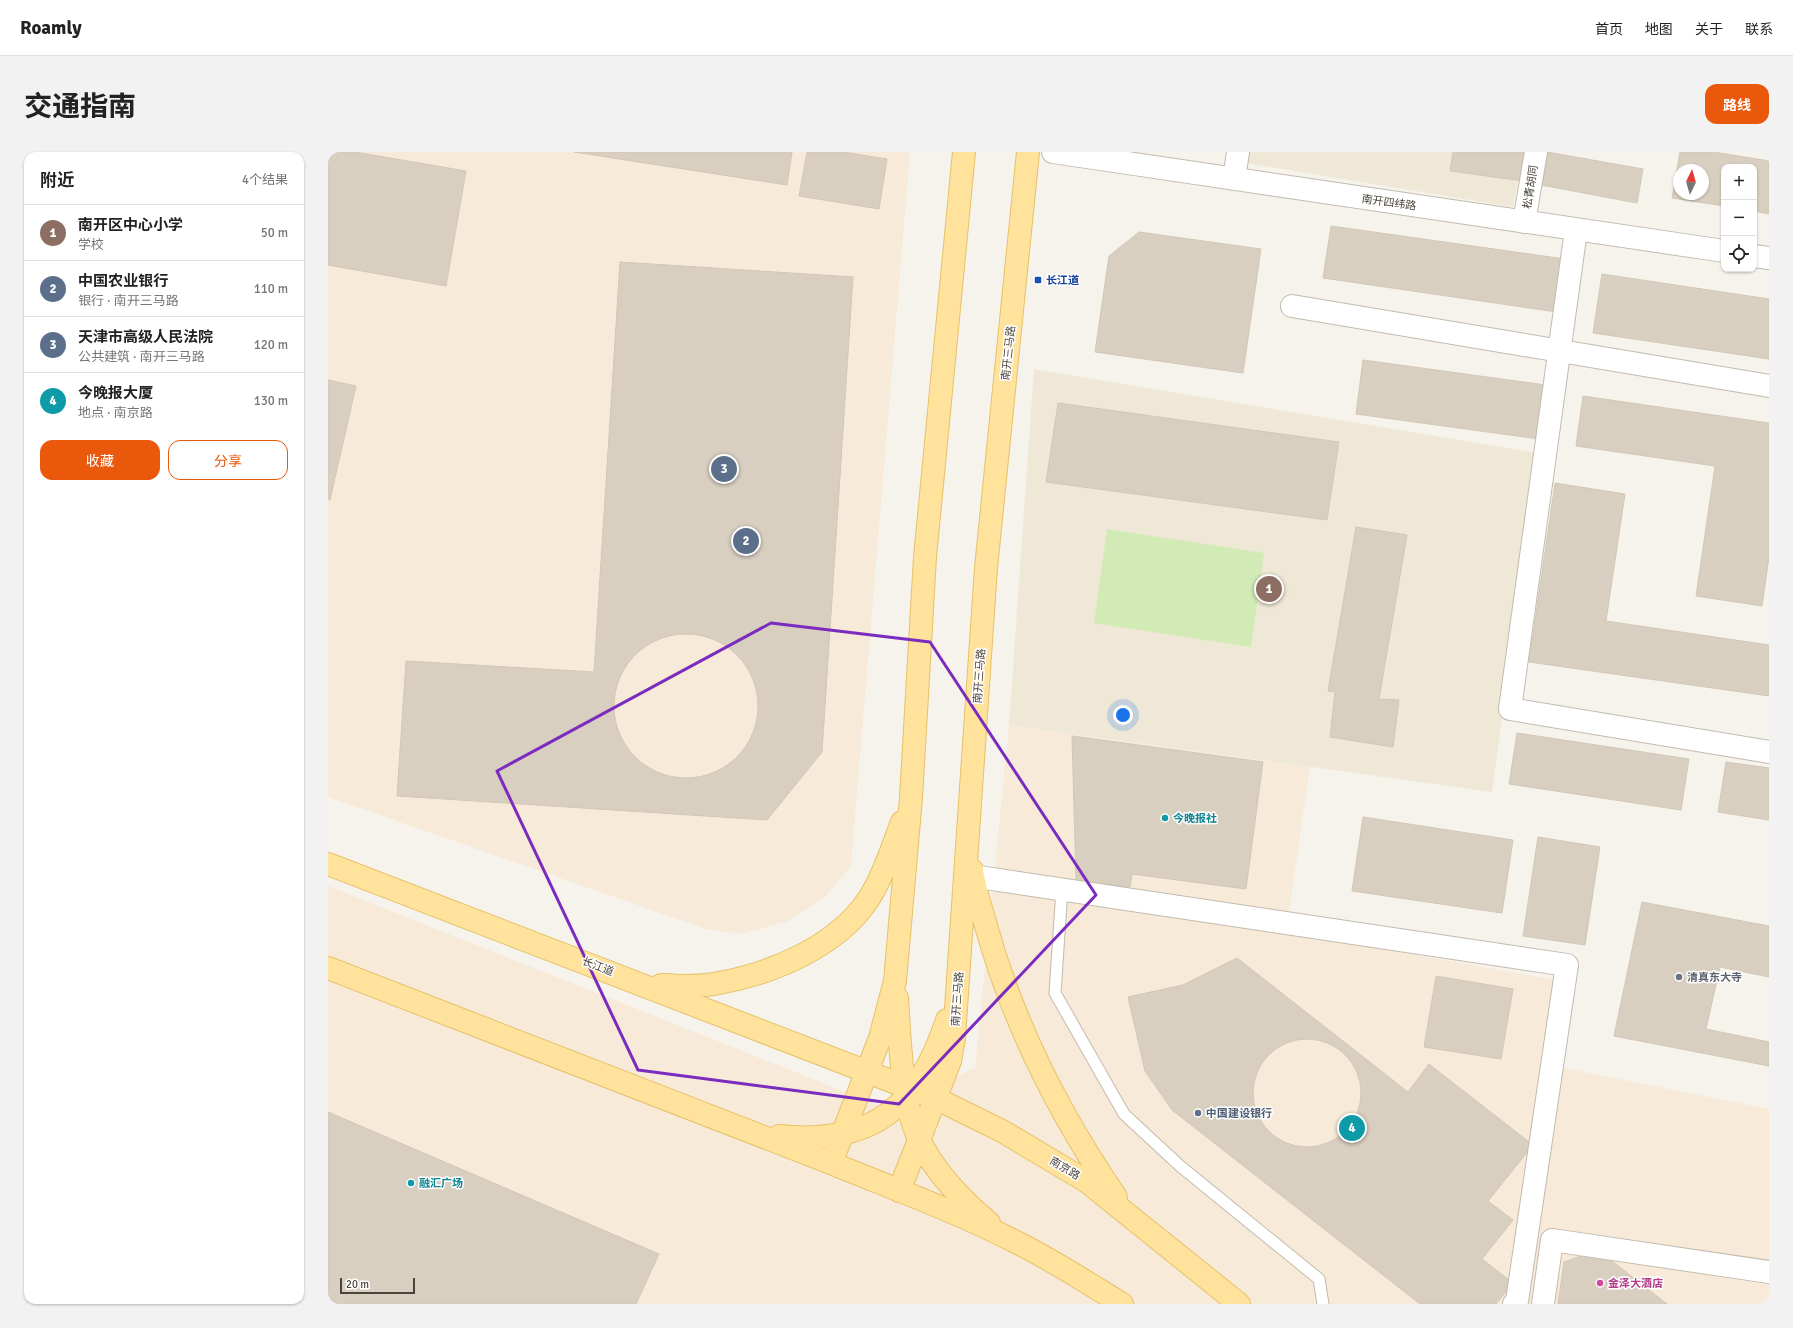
<!DOCTYPE html>
<html lang="zh">
<head>
<meta charset="utf-8">
<style>
  :root { --surface:#fff; --page:#f2f2f2; --text:#222; --muted:#767676; --line:#e0e0e0; --accent:#ea580c }
  body { margin:0; font-family:Signika,"Noto Sans SC",sans-serif; background:var(--page); color:var(--text) }
  .controls { position:absolute; right:12px; top:12px; display:grid; overflow:hidden; border-radius:8px; box-shadow:0 1px 3px #0004 }
  .controls button { width:36px; height:36px; display:grid; place-items:center; padding:0; border:0; border-bottom:1px solid var(--line); background:var(--surface); color:var(--text); font:20px sans-serif }
  .compass { position:absolute; left:1345px; top:12px; width:36px; height:36px; border-radius:50%; background:var(--surface); box-shadow:0 1px 3px #0004; rotate:5deg }
  .scale { position:absolute; left:12px; bottom:10px; width:75px; box-sizing:border-box; padding-left:4px; border:2px solid #4b4439; border-top:0; font-size:11px; line-height:14px; white-space:nowrap; color:#4b4439; -webkit-text-stroke:3px #fff; paint-order:stroke }
  .you { position:absolute; left:795px; top:563px; width:14px; height:14px; margin:-10px; border:3px solid #fff; border-radius:50%; background:#1a73e8; box-shadow:0 0 0 6px #1a73e833 }
  .badge { display:grid; place-items:center; width:26px; height:26px; border-radius:50%; background:var(--accent); color:#fff; font-size:13px; font-weight:700 }
  .pin { position:absolute; translate:-50% -50%; border:2px solid #fff; box-shadow:0 1px 4px #0006 }
  .list { margin:0; padding:0; list-style:none }
  h2 { display:flex; justify-content:space-between; align-items:center; height:52px; margin:0; padding:0 16px; font-size:17px }
  h2 small { font-size:13px; font-weight:400; color:var(--muted) }
  .list li { display:grid; grid-template-columns:26px 1fr auto; gap:12px; align-items:center; box-sizing:border-box; height:56px; padding:0 16px; border-top:1px solid var(--line) }
  .list b { display:block; font-size:15px; white-space:nowrap }
  .list p { margin:0; font-size:13px; white-space:nowrap; color:var(--muted) }
  .list em { font-size:13px; font-style:normal; color:var(--muted) }
  .actions { display:flex; gap:8px; padding:12px 16px }
  .actions a { flex:1; padding:9px 0; border:1px solid var(--accent); border-radius:12px; text-align:center; font-size:14px; color:var(--accent) }
  .actions .main { background:var(--accent); color:#fff }
  .icon { flex:none; width:22px; height:22px; fill:none; stroke:currentColor; stroke-width:2; stroke-linecap:round; stroke-linejoin:round }
  .map { position:relative; flex:none; width:1441px; height:1152px; overflow:hidden; border-radius:12px }
  header { display:flex; align-items:center; gap:24px; box-sizing:border-box; height:56px; padding:0 20px; background:var(--surface); border-bottom:1px solid var(--line) }
  header strong { font-size:19px }
  nav { display:flex; gap:22px; margin-inline-start:auto; font-size:14px }
  .intro { display:flex; align-items:center; justify-content:space-between; box-sizing:border-box; height:96px; padding:0 24px }
  h1 { margin:0; font-size:28px }
  .button { padding:10px 18px; border-radius:12px; background:var(--accent); color:#fff; font-size:14px; font-weight:700 }
  main { display:flex; gap:24px; padding:0 24px }
  aside { flex:1; background:var(--surface); border-radius:12px; box-shadow:0 1px 3px #0004 }
  .map>svg:first-child { display:block }
</style>
</head>
<body>
<header>
<strong>Roamly</strong>
<nav><a>首页</a><a>地图</a><a>关于</a><a>联系</a></nav>
</header>
<div class="intro"><h1>交通指南</h1><a class="button">路线</a></div>
<main>
<aside>
<h2>附近<small>4个结果</small></h2>
<ul class="list">
<li><span class="badge" style="background:#8d6e63">1</span><div><b>南开区中心小学</b><p>学校</p></div><em>50 m</em></li>
<li><span class="badge" style="background:#5c6f8a">2</span><div><b>中国农业银行</b><p>银行 · 南开三马路</p></div><em>110 m</em></li>
<li><span class="badge" style="background:#5c6f8a">3</span><div><b>天津市高级人民法院</b><p>公共建筑 · 南开三马路</p></div><em>120 m</em></li>
<li><span class="badge" style="background:#0f9aa8">4</span><div><b>今晚报大厦</b><p>地点 · 南京路</p></div><em>130 m</em></li>
</ul>
<div class="actions"><a class="main">收藏</a><a>分享</a></div>
</aside>
<div class="map">
<svg width="1441" height="1152" viewBox="0 0 1441 1152">
  <rect width="100%" height="100%" fill="#f6f3ec"/>
  <path fill="#f7ead8" d="M0,0H582L523,714L496,746L460,769L414,782L378,777L0,645Z
    M681,573L982,615L958,780L1246,831L1231,915L1441,957V1152H0V734L560,957L647,916Z"/>
  <path fill="#efe8d6" d="M918,0H1195L1185,55L917,11Z
    M706,217L1210,301L1164,640L681,573Z"/>
  <path fill="#d2eab5" d="M779,377L936,401L923,495L766,471Z"/>
  <path fill="#d8cfc1" stroke="#d3c7b4" fill-rule="evenodd" d="M0,0H27L138,19L118,134L0,113Z
    M246,0H464L459,33Z
    M479,0H515L559,7L551,57L471,44Z
    M1125,0H1199L1195,29L1122,19Z
    M1219,0L1315,17L1309,51L1213,33Z
    M1352,0H1386L1441,9V62L1426,59V15H1396V54L1344,46ZM1351,18H1375V42H1351Z
    M1003,74L1237,107L1229,160L995,126Z
    M811,80L933,97L915,221L767,200L781,104Z
    M292,110L525,125L494,600L439,668L69,644L78,509L266,520Z
    M1274,122L1441,147V207L1265,181Z
    M1035,208L1225,234L1218,288L1028,262Z
    M0,228L28,234L2,348L0,347Z
    M1255,244L1441,271V405L1434,454L1368,444L1387,314L1248,294Z
    M730,251L1011,290L999,368L718,330Z
    M1227,331L1297,342L1278,469L1441,493V544L1201,510Z
    M1028,375L1079,383L1051,547L1071,548L1065,595L1002,585L1007,540L1000,539Z
    M286 554a72 72 0 1 1 144 0a72 72 0 1 1-144 0Z
    M1189,581L1361,607L1353,658L1181,632Z
    M744,584L935,610L918,737L804,722L802,735L748,729Z
    M1398,610L1441,616V668L1390,660Z
    M1035,665L1185,688L1174,761L1024,739Z
    M1210,685L1272,695L1257,793L1195,784Z
    M1314,750L1441,774V825L1392,815L1378,877L1441,890V914L1286,884Z
    M909,806L1080,940L1101,912L1205,993L1160,1049L1185,1068L1154,1107L1185,1131L1168,1152H1092L844,958L817,919L800,845L855,833Z
    M1108,824L1185,837L1173,907L1096,895Z
    M925 941a54 54 0 1 1 108 0a54 54 0 1 1-108 0Z
    M0,960L331,1102L308,1152H10L0,1147Z
    M1270,1098L1339,1152H1230L1236,1110Z"/>
  <g fill="none" stroke-linecap="round" stroke-linejoin="round">
    <defs>
      <path id="lane" d="M734,737L727,841L796,962L852,1014L991,1127L995,1152"/>
      <path id="street" d="M725,0L1396,99
        M906,27L910,0
        M1196,70L1208,0
        M1248,78L1182,557L1441,600
        M1426,104L1441,106
        M964,154L1441,234
        M644,724L1239,813L1189,1149L1186,1152
        M1215,1152L1224,1088L1441,1120"/>
      <path id="primary" d="M0,712L607,946L674,979L758,1029L911,1152
        M644,718C646,736 653,755 658,774C685,870 731,962 788,1045
        M0,816L503,1011C564,1036 627,1059 686,1089C723,1107 758,1130 794,1152
        M333,833C353,834 372,835 391,831C445,821 508,795 540,748C555,725 564,696 574,670
        M569,846C572,889 573,948 591,987C606,1020 634,1048 661,1071
        M451,984C544,994 591,954 619,868
        M503,1011L552,886L567,829L583,646L597,405L636,0
        M571,1039L622,909L626,886L658,416L700,0"/>
    </defs>
    <use href="#lane" stroke="#c2bbae" stroke-width="13"/>
    <use href="#street" stroke="#c2bbae" stroke-width="24"/>
    <use href="#primary" stroke="#e6c16a" stroke-width="24"/>
    <use href="#lane" stroke="#fff" stroke-width="11"/>
    <use href="#street" stroke="#fff" stroke-width="22"/>
    <use href="#primary" stroke="#ffe39c" stroke-width="22"/>
  </g>
  <path fill="none" stroke="#7b2cbf" stroke-width="3" stroke-linejoin="round" d="M443,471L602,490L768,743L571,952L310,918L169,619Z"/>
  <rect fill="#1a4fb4" stroke="#fff" stroke-width="1.5" x="706" y="124" width="8" height="8" rx="2"/>
  <g fill="#0f9aa8" stroke="#fff" stroke-width="1.5">
    <circle cx="837" cy="666" r="4"/>
    <circle cx="83" cy="1031" r="4"/>
  </g>
  <circle fill="#6b7280" stroke="#fff" stroke-width="1.5" cx="1351" cy="825" r="4"/>
  <circle fill="#5c6f8a" stroke="#fff" stroke-width="1.5" cx="870" cy="961" r="4"/>
  <circle fill="#d1479c" stroke="#fff" stroke-width="1.5" cx="1272" cy="1131" r="4"/>
  <g text-anchor="middle" stroke-width="3" stroke-linejoin="round" paint-order="stroke">
    <g font-size="11" fill="#4b4439" stroke="#fff">
      <text transform="translate(1202 35) rotate(-81)" y="4">松青胡同</text>
      <text transform="translate(1061 50) rotate(8)" y="4">南开四纬路</text>
      <text transform="translate(680 201) rotate(-84)" y="4">南开三马路</text>
      <text transform="translate(651 524) rotate(-86)" y="4">南开三马路</text>
      <text transform="translate(270 814) rotate(21)" y="4">长江道</text>
      <text transform="translate(629 847) rotate(-86)" y="4">南开三马路</text>
      <text transform="translate(737 1016) rotate(31)" y="4">南京路</text>
    </g>
    <g font-size="11" font-weight="bold" fill="#164399" stroke="#fff" text-anchor="start">
      <text x="718" y="132">长江道</text>
    </g>
    <g font-size="11" font-weight="bold" fill="#0d838f" stroke="#fff" text-anchor="start">
      <text x="845" y="670">今晚报社</text>
      <text x="91" y="1035">融汇广场</text>
    </g>
    <g font-size="11" font-weight="bold" fill="#5b616d" stroke="#fff" text-anchor="start">
      <text x="1359" y="829">清真东大寺</text>
    </g>
    <g font-size="11" font-weight="bold" fill="#4e5e75" stroke="#fff" text-anchor="start">
      <text x="878" y="965">中国建设银行</text>
    </g>
    <g font-size="11" font-weight="bold" fill="#b23c85" stroke="#fff" text-anchor="start">
      <text x="1280" y="1135">金泽大酒店</text>
    </g>
  </g>
</svg>
<div class="controls">
<button>+</button>
<button>−</button>
<button><svg class="icon" aria-label="locate" viewBox="0 0 24 24"><circle cx="12" cy="12" r="6"/><path d="M12 2v4M12 18v4M2 12h4M18 12h4"/></svg></button>
</div>
<svg class="compass" viewBox="-18 -18 36 36"><path d="M0-13l5 13h-10z" fill="#e53935"/><path d="M0 13l5-13h-10z" fill="#767676"/></svg>
<div class="scale">20 m</div>
<div class="you"></div>
<div class="pin badge" style="left:941px;top:437px;background:#8d6e63">1</div>
<div class="pin badge" style="left:418px;top:389px;background:#5c6f8a">2</div>
<div class="pin badge" style="left:396px;top:317px;background:#5c6f8a">3</div>
<div class="pin badge" style="left:1024px;top:976px;background:#0f9aa8">4</div>
</div>
</main>
</body>
</html>
